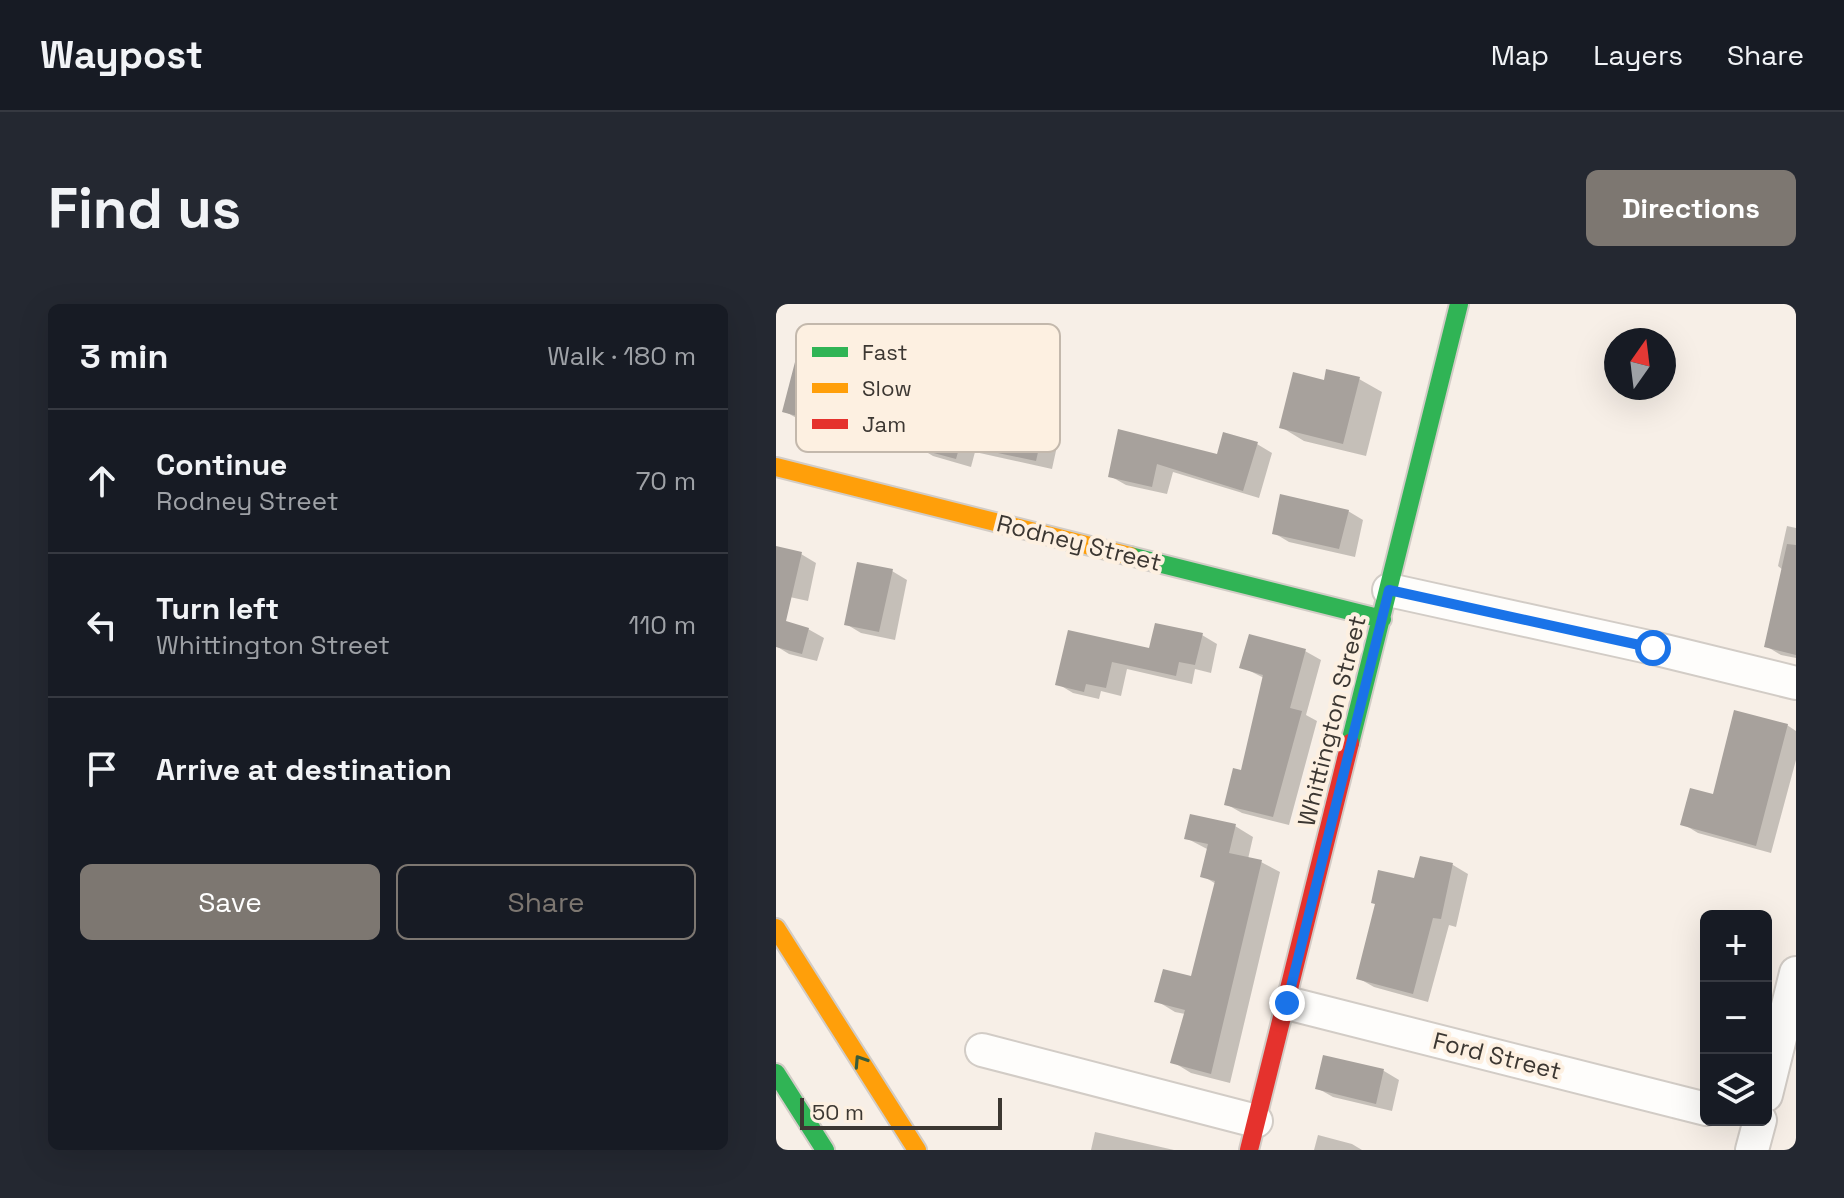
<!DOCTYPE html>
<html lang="en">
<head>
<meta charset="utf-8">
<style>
  :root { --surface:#171b24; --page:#242831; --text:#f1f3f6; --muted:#9ea1a6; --line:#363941; --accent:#7d7771 }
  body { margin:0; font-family:"Space Grotesk",sans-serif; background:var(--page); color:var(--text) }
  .controls { position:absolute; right:24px; bottom:24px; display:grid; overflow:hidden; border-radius:12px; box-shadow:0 8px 32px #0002 }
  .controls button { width:72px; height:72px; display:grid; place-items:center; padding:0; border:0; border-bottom:2px solid var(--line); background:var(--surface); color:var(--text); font:40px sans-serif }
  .compass { position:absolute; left:828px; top:24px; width:72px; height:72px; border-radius:50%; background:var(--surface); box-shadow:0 8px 32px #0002; rotate:14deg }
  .scale { position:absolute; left:24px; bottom:20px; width:202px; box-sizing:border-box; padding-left:8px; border:4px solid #3c3732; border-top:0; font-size:22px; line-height:28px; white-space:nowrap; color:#3c3732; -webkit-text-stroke:6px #fdf0e1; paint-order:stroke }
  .stop { position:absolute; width:24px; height:24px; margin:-18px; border:6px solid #1a73e8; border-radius:50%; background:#fff }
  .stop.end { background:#1a73e8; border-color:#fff; box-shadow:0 2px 8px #0008 }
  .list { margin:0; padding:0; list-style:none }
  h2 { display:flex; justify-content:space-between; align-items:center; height:104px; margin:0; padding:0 32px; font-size:34px }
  h2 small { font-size:26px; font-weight:400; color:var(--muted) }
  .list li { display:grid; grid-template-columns:52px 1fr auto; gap:24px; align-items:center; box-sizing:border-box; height:144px; padding:0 32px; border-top:2px solid var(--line) }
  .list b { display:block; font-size:30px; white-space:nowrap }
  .list p { margin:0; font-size:26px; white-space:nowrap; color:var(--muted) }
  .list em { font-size:26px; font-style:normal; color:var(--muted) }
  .actions { display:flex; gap:16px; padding:24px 32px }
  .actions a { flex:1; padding:18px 0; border:2px solid var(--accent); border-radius:12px; text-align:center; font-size:28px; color:var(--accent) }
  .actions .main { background:var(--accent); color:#fff }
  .icon { flex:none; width:44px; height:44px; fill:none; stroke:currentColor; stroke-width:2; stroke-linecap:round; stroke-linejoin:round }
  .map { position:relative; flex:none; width:1020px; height:846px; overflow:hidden; border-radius:12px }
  header { display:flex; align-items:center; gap:48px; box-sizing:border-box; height:112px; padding:0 40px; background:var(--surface); border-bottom:2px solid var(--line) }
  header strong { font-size:38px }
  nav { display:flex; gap:44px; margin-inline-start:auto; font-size:28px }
  .intro { display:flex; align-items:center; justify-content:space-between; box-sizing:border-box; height:192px; padding:0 48px }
  h1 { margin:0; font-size:56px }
  .button { padding:20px 36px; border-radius:12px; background:var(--accent); color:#fff; font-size:28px; font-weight:700 }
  main { display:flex; gap:48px; padding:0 48px }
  aside { flex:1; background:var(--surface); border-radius:12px; box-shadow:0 8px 32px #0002 }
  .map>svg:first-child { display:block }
</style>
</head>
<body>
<header>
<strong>Waypost</strong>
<nav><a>Map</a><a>Layers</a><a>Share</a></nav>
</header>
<div class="intro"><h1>Find us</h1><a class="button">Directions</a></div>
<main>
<aside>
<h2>3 min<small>Walk · 180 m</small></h2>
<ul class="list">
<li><svg class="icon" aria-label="ahead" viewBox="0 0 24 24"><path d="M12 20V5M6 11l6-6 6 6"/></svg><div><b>Continue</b><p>Rodney Street</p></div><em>70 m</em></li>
<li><svg class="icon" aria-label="left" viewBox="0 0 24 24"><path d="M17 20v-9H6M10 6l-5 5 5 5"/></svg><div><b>Turn left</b><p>Whittington Street</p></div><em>110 m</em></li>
<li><svg class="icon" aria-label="arrive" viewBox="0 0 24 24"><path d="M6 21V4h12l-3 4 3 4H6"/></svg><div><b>Arrive at destination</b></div></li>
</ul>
<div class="actions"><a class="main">Save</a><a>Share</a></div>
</aside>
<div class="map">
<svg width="1020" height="846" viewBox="0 0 1020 846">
  <rect width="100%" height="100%" fill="#f7efe7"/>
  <path fill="#0003" d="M57,70L72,79L60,126L24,116L8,107Z
    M583,75L606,88L590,152L528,137L505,123L549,78Z
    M234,99L255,101L270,110L269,115L285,124L276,165L199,148L195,163L157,152L142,143Z
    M344,128L442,152L481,140L496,149L483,194L397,168L391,190L350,181L334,172Z
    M572,207L587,216L579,253L513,238L498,229Z
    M1011,222L1020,224V354L1005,351L990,342L1007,266L1002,262Z
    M0,244L25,250L40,259L32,297L0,290Z
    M116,267L131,276L119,336L85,329L70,320Z
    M32,325L48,334L41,357L13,350L0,342V331Z
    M294,329L374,346L426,331L441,340L435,369L419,365L416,380L351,365L345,392L325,387L323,395L297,389L282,380Z
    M529,347L545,356L530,411L541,417L513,521L466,509L450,500L467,468L488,374L466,363Z
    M1011,421L1020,427V456L995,549L922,529L907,520L939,493Z
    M459,522L477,533L472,555L485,558L504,568L454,779L415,769L397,758L409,710L399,708L381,697L417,675L440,580L427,572L433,546L410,534Z
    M645,554L677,561L692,570L680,623L673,621L652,698L598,683L582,674L601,601L640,577Z
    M549,753L608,767L623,776L616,807L557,793L541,784Z
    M319,828L398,846H315Z
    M542,831L576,840L586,846H538Z"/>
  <path fill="#a7a19c" d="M19,58L58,68L44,118L6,108Z
    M550,65L584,73L567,140L503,124L517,68L548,76Z
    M158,76L232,96L233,94L256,99L254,109L270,113L260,157L184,141L180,155L139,144Z
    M342,125L441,150L447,128L482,138L467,187L381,160L376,183L332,173Z
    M504,190L573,206L563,245L496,230Z
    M1011,240L1020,241V351L988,343Z
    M0,242L26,248L10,317L33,324L26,350L0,343Z
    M81,258L117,265L103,328L68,321Z
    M379,319L427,329L419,361L403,358L400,372L336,358L330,384L310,380L308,388L279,381L292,326L373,344Z
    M473,330L530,345L514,404L526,407L497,513L448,501L457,464L465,466L487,371L463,364Z
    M958,406L1012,420L980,542L904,521L914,484L937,490Z
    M414,510L460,520L453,549L486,556L435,770L394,759L409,706L378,698L387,665L415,672L439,577L424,573L432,540L408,535Z
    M644,552L677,559L665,615L657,614L637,690L580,675L599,600L595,599L602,566L638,574Z
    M547,751L608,765L600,800L539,785Z"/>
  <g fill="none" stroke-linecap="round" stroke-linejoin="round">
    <defs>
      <path id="street" d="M613,286L877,344L1020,379
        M511,699L930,805
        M206,746L480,817
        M990,791L1020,669
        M976,846L984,816"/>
      <path id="fast" d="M354,252L606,315
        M574,439L683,0
        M0,769L49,846"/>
      <path id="slow" d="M0,163L354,252
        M0,624L141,846"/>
      <path id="jam" d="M473,846L574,439"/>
    </defs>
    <use href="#street" stroke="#d2ccc6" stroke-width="36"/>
    <use href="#fast" stroke="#d2ccc6" stroke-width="22"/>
    <use href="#slow" stroke="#d2ccc6" stroke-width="22"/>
    <use href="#jam" stroke="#d2ccc6" stroke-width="22"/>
    <use href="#street" stroke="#fefdfb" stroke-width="32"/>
    <use href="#fast" stroke="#30b455" stroke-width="18"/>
    <use href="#slow" stroke="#ff9f0a" stroke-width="18"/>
    <use href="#jam" stroke="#e5322d" stroke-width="18"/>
  </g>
  <defs><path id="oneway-chevron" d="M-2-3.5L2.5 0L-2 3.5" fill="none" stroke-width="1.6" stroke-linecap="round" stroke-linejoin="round" transform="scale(2)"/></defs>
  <use stroke="#385c3c" href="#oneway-chevron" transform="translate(84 757) rotate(-123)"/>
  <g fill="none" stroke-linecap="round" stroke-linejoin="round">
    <path stroke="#1a73e8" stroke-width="10" d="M511,699L613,286L877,344"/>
  </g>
  <g text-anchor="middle" stroke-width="8" stroke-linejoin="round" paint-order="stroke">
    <g font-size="24" fill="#3c3732" stroke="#fdf0e1">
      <text transform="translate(303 239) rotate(14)" y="8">Rodney Street</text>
      <text transform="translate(556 417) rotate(-76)" y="8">Whittington Street</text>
      <text transform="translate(721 752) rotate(14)" y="8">Ford Street</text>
    </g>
  </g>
  <rect x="20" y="20" width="264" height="128" rx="12" fill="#fdf0e1" stroke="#c3b8ac" stroke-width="2"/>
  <rect x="36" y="43" width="36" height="10" fill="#30b455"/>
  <rect x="36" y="79" width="36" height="10" fill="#ff9f0a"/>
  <rect x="36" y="115" width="36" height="10" fill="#e5322d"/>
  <g font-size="22" fill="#3c3732">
    <text x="86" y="56">Fast</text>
    <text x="86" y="92">Slow</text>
    <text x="86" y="128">Jam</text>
  </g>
</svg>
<div class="controls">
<button>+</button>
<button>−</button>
<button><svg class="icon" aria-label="layers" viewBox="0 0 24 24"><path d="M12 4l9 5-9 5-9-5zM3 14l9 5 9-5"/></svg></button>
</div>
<svg class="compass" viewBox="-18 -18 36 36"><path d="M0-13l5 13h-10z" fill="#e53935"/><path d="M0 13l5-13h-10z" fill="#9ea1a6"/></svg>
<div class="scale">50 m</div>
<div class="stop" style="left:877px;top:344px"></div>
<div class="stop end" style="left:511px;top:699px"></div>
</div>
</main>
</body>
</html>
